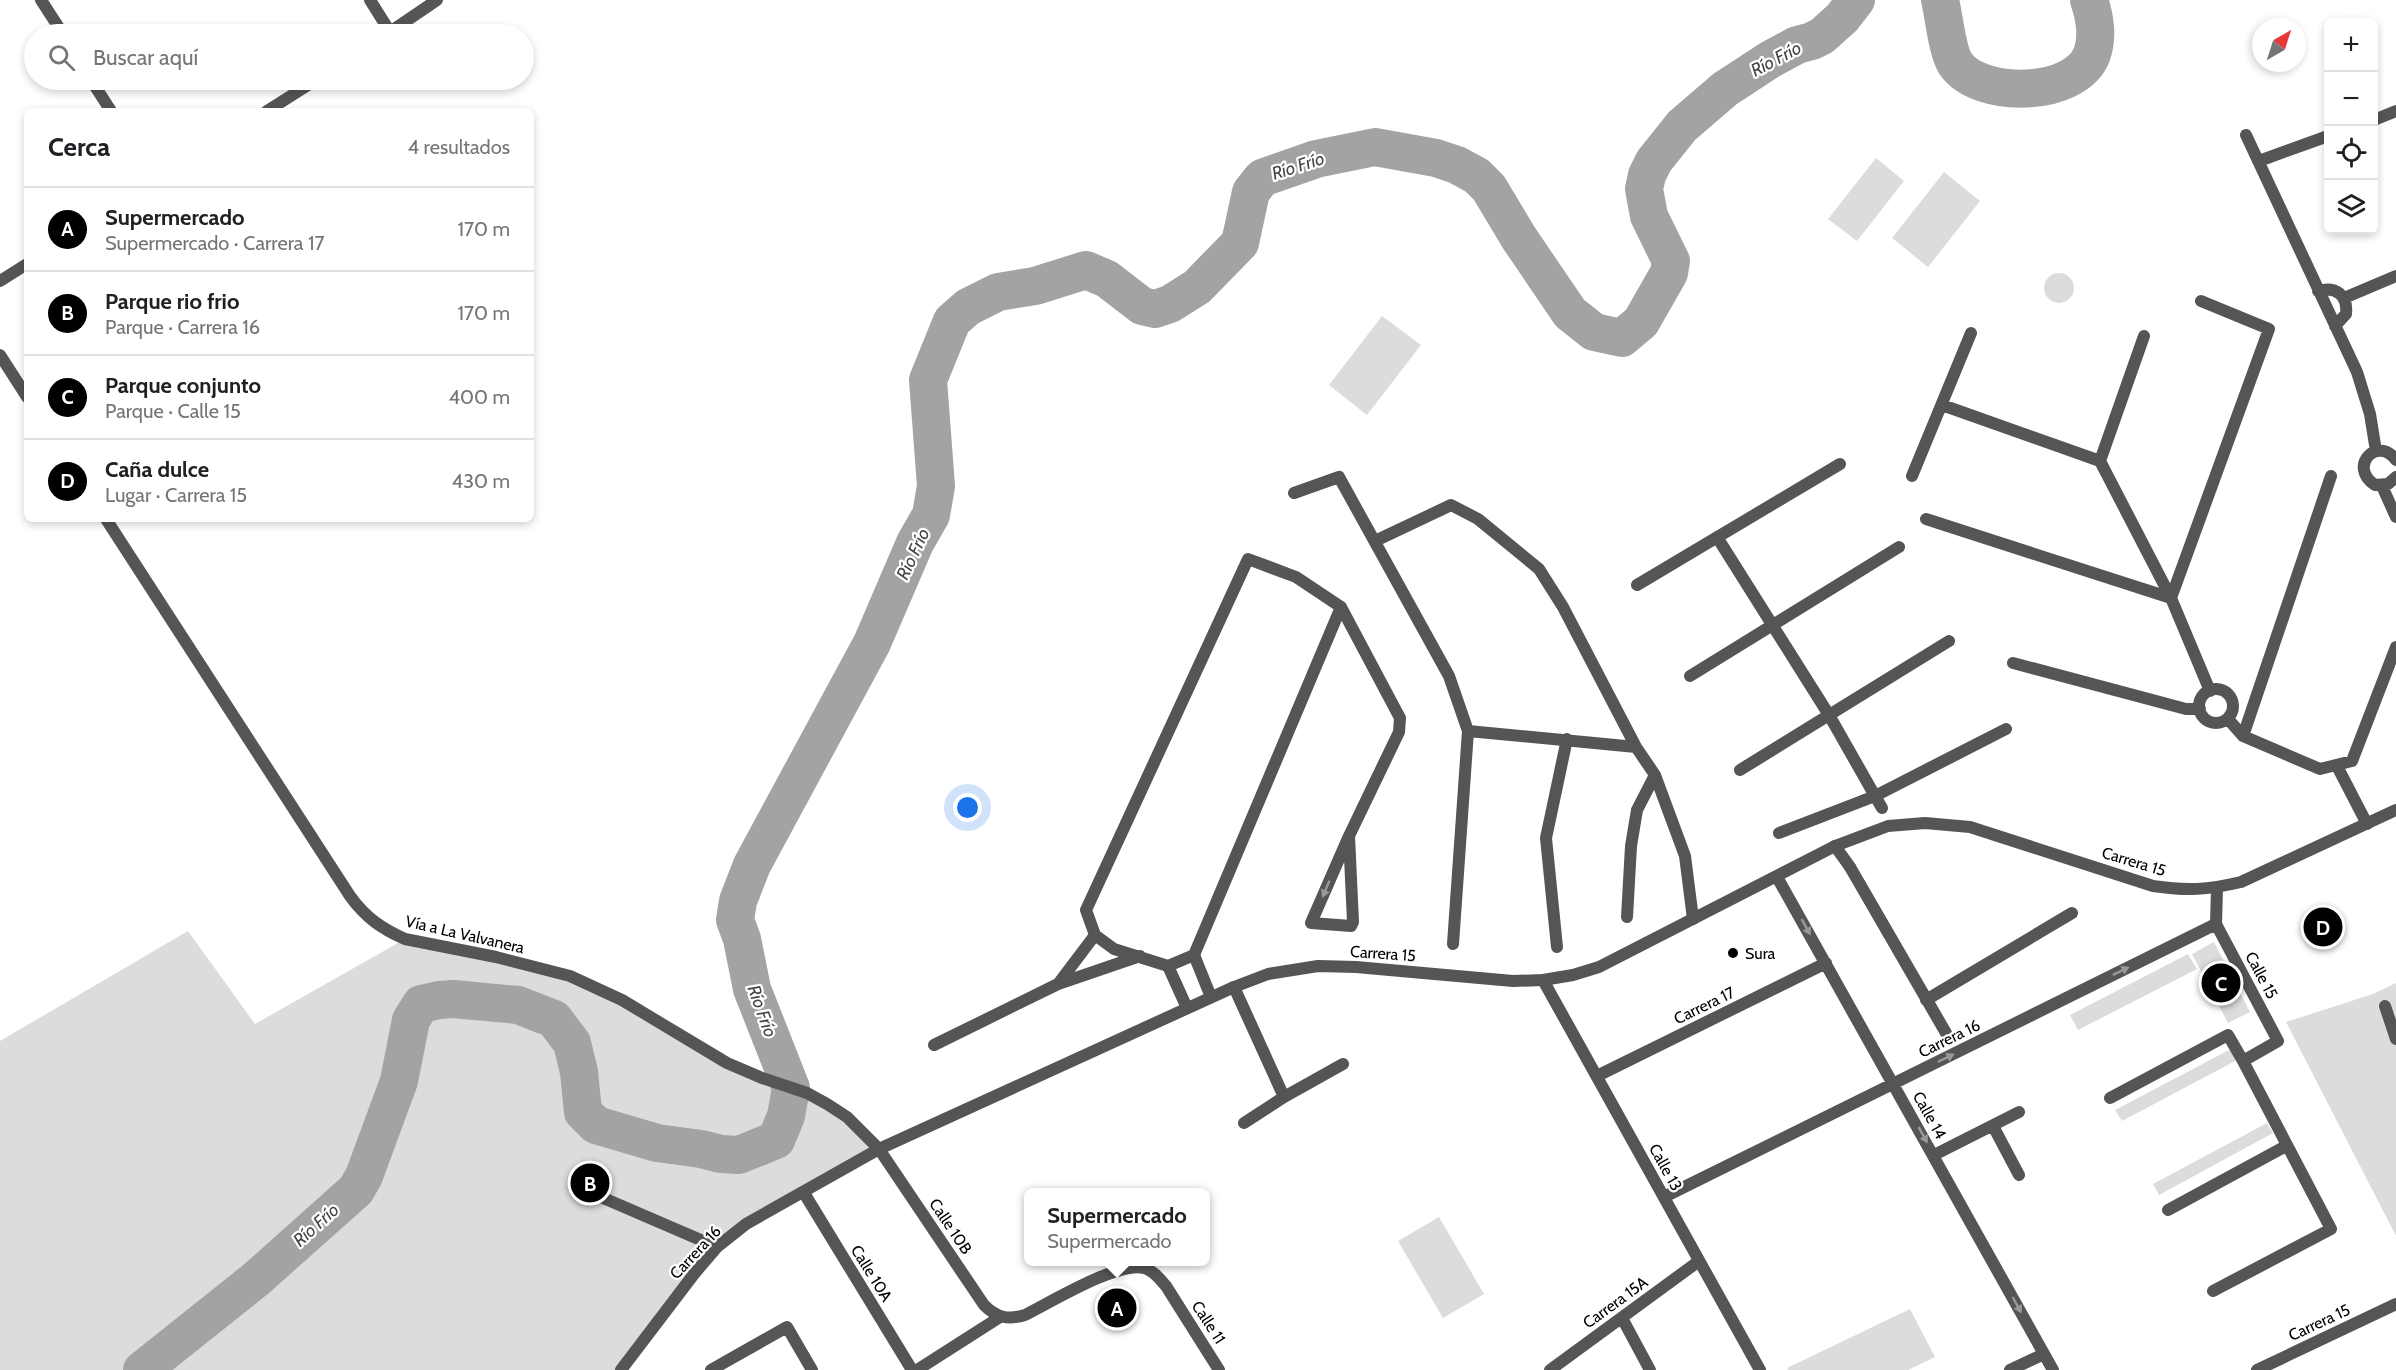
<!DOCTYPE html>
<html lang="es">
<head>
<meta charset="utf-8">
<style>
  :root { --surface:#fff; --page:#f2f2f2; --text:#202124; --muted:#757577; --line:#e0e0e0; --accent:#000 }
  body { margin:0; font-family:Cabin,sans-serif; background:var(--page); color:var(--text) }
  .controls { position:absolute; right:18px; top:18px; display:grid; overflow:hidden; border-radius:9px; box-shadow:0 3px 9px #0003 }
  .controls button { width:54px; height:54px; display:grid; place-items:center; padding:0; border:0; border-bottom:2px solid var(--line); background:var(--surface); color:var(--text); font:30px sans-serif }
  .compass { position:absolute; left:2252px; top:18px; width:54px; height:54px; border-radius:50%; background:var(--surface); box-shadow:0 3px 9px #0003; rotate:39deg }
  .you { position:absolute; left:968px; top:808px; width:21px; height:21px; margin:-15px; border:4px solid #fff; border-radius:50%; background:#1a73e8; box-shadow:0 0 0 9px #1a73e833 }
  .badge { display:grid; place-items:center; width:39px; height:39px; border-radius:50%; background:var(--accent); color:#fff; font-size:20px; font-weight:700 }
  .pin { position:absolute; translate:-50% -50%; border:3px solid #fff; box-shadow:0 2px 6px #0006 }
  .popup { position:absolute; left:1024px; top:1188px; width:186px; height:78px; box-sizing:border-box; display:grid; place-content:center; border-radius:9px; background:var(--surface); filter:drop-shadow(0 2px 4px #0005); font-size:20px; white-space:nowrap; color:var(--muted) }
  .popup b { font-size:22px; color:var(--text) }
  .popup::after { content:''; position:absolute; left:50%; top:100%; margin-left:-12px; border:12px solid transparent; border-top-color:var(--surface) }
  .list { margin:0; padding:0; list-style:none }
  h2 { display:flex; justify-content:space-between; align-items:center; height:78px; margin:0; padding:0 24px; font-size:26px }
  h2 small { font-size:20px; font-weight:400; color:var(--muted) }
  .list li { display:grid; grid-template-columns:39px 1fr auto; gap:18px; align-items:center; box-sizing:border-box; height:84px; padding:0 24px; border-top:2px solid var(--line) }
  .list b { display:block; font-size:22px; white-space:nowrap }
  .list p { margin:0; font-size:20px; white-space:nowrap; color:var(--muted) }
  .list em { font-size:20px; font-style:normal; color:var(--muted) }
  .icon { flex:none; width:33px; height:33px; fill:none; stroke:currentColor; stroke-width:2; stroke-linecap:round; stroke-linejoin:round }
  .map { position:relative; flex:none; width:2396px; height:1370px; overflow:hidden }
  .search { position:absolute; background:var(--surface); box-shadow:0 3px 9px #0003; left:24px; top:24px; width:510px; height:66px; display:flex; align-items:center; gap:15px; box-sizing:border-box; padding:0 21px; border-radius:33px; color:var(--muted); font-size:22px }
  .panel { position:absolute; background:var(--surface); box-shadow:0 3px 9px #0003; left:24px; top:108px; width:510px; height:414px; border-radius:9px }
  .map>svg:first-child { display:block }
</style>
</head>
<body>
<div class="map">
<svg width="2396" height="1370" viewBox="0 0 2396 1370">
  <rect width="100%" height="100%" fill="#fff"/>
  <path fill="#dcdcdc" d="M1876,158L1904,181L1857,241L1828,219Z
    M1944,172L1980,201L1928,267L1892,238Z
    M2044 288a15 15 0 1 1 30 0a15 15 0 1 1-30 0Z
    M1382,316L1421,345L1367,415L1329,385Z
    M188,931L255,1024L405,939L570,976L727,1063L807,1093L879,1149L717,1247L621,1370H0V1041Z
    M2214,942L2250,1012L2228,1023L2192,954Z
    M2188,954L2197,969L2078,1030L2070,1015Z
    M2396,983V1236L2286,1022L2373,994Z
    M2231,1049L2237,1060L2122,1121L2115,1110Z
    M2267,1123L2273,1133L2159,1195L2153,1184Z
    M1439,1217L1484,1294L1443,1318L1398,1241Z
    M1910,1309L1935,1357L1908,1370H1788L1787,1368Z"/>
  <g fill="none" stroke-linecap="round" stroke-linejoin="round">
    <path stroke="#a3a3a3" stroke-width="38" d="M1940,0C1944,16 1947,50 1955,63C1978,99 2076,98 2092,54C2098,37 2095,16 2089,0
      M142,1370L255,1280L356,1190L364,1176L399,1081L411,1020L421,1004L439,1000L453,999L518,1005L554,1019L572,1043L579,1072L583,1112L596,1125L657,1143L701,1149L721,1154L739,1155L776,1140L786,1116L791,1088L752,989L742,939L735,920L738,901L752,865L872,643L915,543L931,515L936,486L928,380L952,321L968,307L998,292L1035,286L1086,270L1107,279L1142,306L1155,309L1170,304L1197,287L1240,243L1251,192L1262,178L1316,159L1375,147L1436,158L1457,165L1477,176L1489,188L1519,238L1570,313L1594,332L1622,338L1641,322L1669,273L1671,261L1649,216L1644,189L1647,175L1654,161L1682,126L1725,89L1771,59L1797,45L1812,41L1822,36L1842,18L1856,0"/>
    <path stroke="#555" stroke-width="12" d="M1294,493L1339,477L1449,676L1468,731L1453,944
      M1717,537L1829,715L1875,796
      M1375,541L1451,505L1478,519L1539,569L1563,607L1636,747L1655,775L1685,856L1693,919
      M1637,585L1840,464
      M1690,676L1899,547
      M1468,731L1636,747
      M1740,770L1949,641
      M1779,833L1875,796L2006,729
      M1850,867L1946,1033
      M1627,917L1631,846L1637,810L1655,775
      M1095,935L1114,949L1168,966L1194,955L1341,607
      M1557,947L1546,838L1567,739
      M1058,984L1095,935L1086,910L1248,559L1296,577L1341,607L1400,718L1399,732L1349,836L1311,923L1351,926L1353,922L1349,836
      M1234,987L1284,1097L1343,1064
      M1926,1000L2072,913
      M2385,1006L2396,1039
      M934,1045L1058,984L1140,956
      M1244,1123L1284,1097
      M587,1191L717,1247"/>
    <path stroke="#555" stroke-width="12" d="M41,0L63,34
      M91,80L111,111
      M2374,120L2396,111
      M2246,135L2357,372L2370,414L2376,451
      M2259,161L2328,136
      M2318,291C2336,286 2348,295 2346,314L2335,326
      M2344,298L2396,276
      M1942,405L2100,461L2171,598L2210,691
      M2396,460C2378,435 2347,466 2375,485L2388,484L2396,477
      M2100,461L2144,336
      M1912,476L1971,333
      M2382,486L2396,517
      M1926,519L2171,598L2269,329L2201,301
      M2013,663L2186,709H2200
      M2199 706a17 17 0 1 1 34 0a17 17 0 1 1-34 0Z
      M2228,719L2243,736L2320,769L2352,761L2396,647
      M2243,736L2331,476
      M2337,766L2367,824
      M1875,796L1882,808
      M1835,846L1850,867
      M1777,877L2053,1370
      M2216,924L2278,1041L2243,1061
      M2216,924L2217,888
      M1194,955L1211,997
      M1168,966L1187,1008
      M1543,980L1760,1370
      M1597,1076L1826,963
      M2110,1098L2228,1035L2243,1061L2331,1229L2213,1291
      M1993,1126L2019,1175
      M1934,1155L2019,1112
      M804,1193L912,1370
      M1664,1197L2216,924
      M2168,1210L2286,1146
      M1622,1318L1650,1370
      M711,1370L787,1327L812,1370
      M917,1370L1000,1317
      M1550,1370L1699,1261
      M2010,1370L2044,1354
      M2257,1370L2396,1304"/>
    <path stroke="#555" stroke-width="12" d="M370,0L390,32
      M387,34L437,0
      M267,111L316,80
      M0,281L27,264
      M0,355L27,397
      M106,519L350,896C365,917 382,929 405,939L496,957L570,976L622,1000L727,1063L762,1078L807,1093L827,1104L847,1117L879,1149L984,1305C997,1318 1008,1320 1025,1315C1051,1302 1118,1261 1144,1268C1153,1270 1160,1279 1166,1286L1219,1370
      M621,1370L694,1274L717,1247L746,1224L879,1149L1234,987L1268,974L1318,966L1356,967L1513,981L1543,980L1573,975L1599,967L1835,846L1888,826L1925,823L1970,827L2153,886C2187,891 2207,890 2241,882L2396,810"/>
  </g>
  <defs><path id="oneway-solid" d="M-6-.8H1V-3.2L6.5 0L1 3.2V.8H-6Z" transform="scale(1.5)"/></defs>
  <g fill="#999">
    <use href="#oneway-solid" transform="translate(1326 889) rotate(113)"/>
    <use href="#oneway-solid" transform="translate(1806 927) rotate(61)"/>
    <use href="#oneway-solid" transform="translate(2121 971) rotate(-26)"/>
    <use href="#oneway-solid" transform="translate(1946 1058) rotate(-26)"/>
    <use href="#oneway-solid" transform="translate(1923 1135) rotate(61)"/>
    <use href="#oneway-solid" transform="translate(2017 1305) rotate(61)"/>
  </g>
  <circle fill="#000" stroke="#fff" stroke-width="2" cx="1733" cy="953" r="6"/>
  <g text-anchor="middle" stroke-width="4.5" stroke-linejoin="round" paint-order="stroke">
    <g font-size="16" fill="#000" stroke="#fff">
      <text transform="translate(2134 861) rotate(17)" y="6">Carrera 15</text>
      <text transform="translate(465 934) rotate(13)" y="6">Vía a La Valvanera</text>
      <text transform="translate(1383 953) rotate(4)" y="6">Carrera 15</text>
      <text transform="translate(2262 975) rotate(62)" y="6">Calle 15</text>
      <text transform="translate(1704 1005) rotate(-26)" y="6">Carrera 17</text>
      <text transform="translate(1949 1038) rotate(-26)" y="6">Carrera 16</text>
      <text transform="translate(1930 1115) rotate(61)" y="6">Calle 14</text>
      <text transform="translate(1666 1167) rotate(61)" y="6">Calle 13</text>
      <text transform="translate(951 1226) rotate(56)" y="6">Calle 10B</text>
      <text transform="translate(695 1252) rotate(-47)" y="6">Carrera 16</text>
      <text transform="translate(872 1273) rotate(58)" y="6">Calle 10A</text>
      <text transform="translate(1615 1302) rotate(-36)" y="6">Carrera 15A</text>
      <text transform="translate(1209 1322) rotate(57)" y="6">Calle 11</text>
      <text transform="translate(2319 1322) rotate(-25)" y="6">Carrera 15</text>
    </g>
    <g font-size="16" fill="#000" stroke="#fff" text-anchor="start">
      <text x="1745" y="959">Sura</text>
    </g>
    <g font-size="18" font-style="italic" fill="#444" stroke="#fff">
      <text transform="translate(1776 59) rotate(-28)" y="6">Río Frío</text>
      <text transform="translate(1298 166) rotate(-18)" y="6">Río Frío</text>
      <text transform="translate(913 554) rotate(-65)" y="6">Río Frío</text>
      <text transform="translate(762 1011) rotate(70)" y="6">Río Frío</text>
      <text transform="translate(316 1225) rotate(-42)" y="6">Río Frío</text>
    </g>
  </g>
</svg>
<div class="controls">
<button>+</button>
<button>−</button>
<button><svg class="icon" aria-label="locate" viewBox="0 0 24 24"><circle cx="12" cy="12" r="6"/><path d="M12 2v4M12 18v4M2 12h4M18 12h4"/></svg></button>
<button><svg class="icon" aria-label="layers" viewBox="0 0 24 24"><path d="M12 4l9 5-9 5-9-5zM3 14l9 5 9-5"/></svg></button>
</div>
<svg class="compass" viewBox="-18 -18 36 36"><path d="M0-13l5 13h-10z" fill="#e53935"/><path d="M0 13l5-13h-10z" fill="#757577"/></svg>
<div class="you"></div>
<div class="pin badge" style="left:1117px;top:1308px">A</div>
<div class="popup"><b>Supermercado</b>Supermercado</div>
<div class="pin badge" style="left:590px;top:1183px">B</div>
<div class="pin badge" style="left:2221px;top:983px">C</div>
<div class="pin badge" style="left:2323px;top:927px">D</div>
<div class="search"><svg class="icon" aria-label="search" viewBox="0 0 24 24"><circle cx="10" cy="10" r="6"/><path d="M15 15l6 6"/></svg>Buscar aquí</div>
<section class="panel">
<h2>Cerca<small>4 resultados</small></h2>
<ul class="list">
<li><span class="badge">A</span><div><b>Supermercado</b><p>Supermercado · Carrera 17</p></div><em>170 m</em></li>
<li><span class="badge">B</span><div><b>Parque rio frio</b><p>Parque · Carrera 16</p></div><em>170 m</em></li>
<li><span class="badge">C</span><div><b>Parque conjunto</b><p>Parque · Calle 15</p></div><em>400 m</em></li>
<li><span class="badge">D</span><div><b>Caña dulce</b><p>Lugar · Carrera 15</p></div><em>430 m</em></li>
</ul>
</section>
</div>
</body>
</html>
